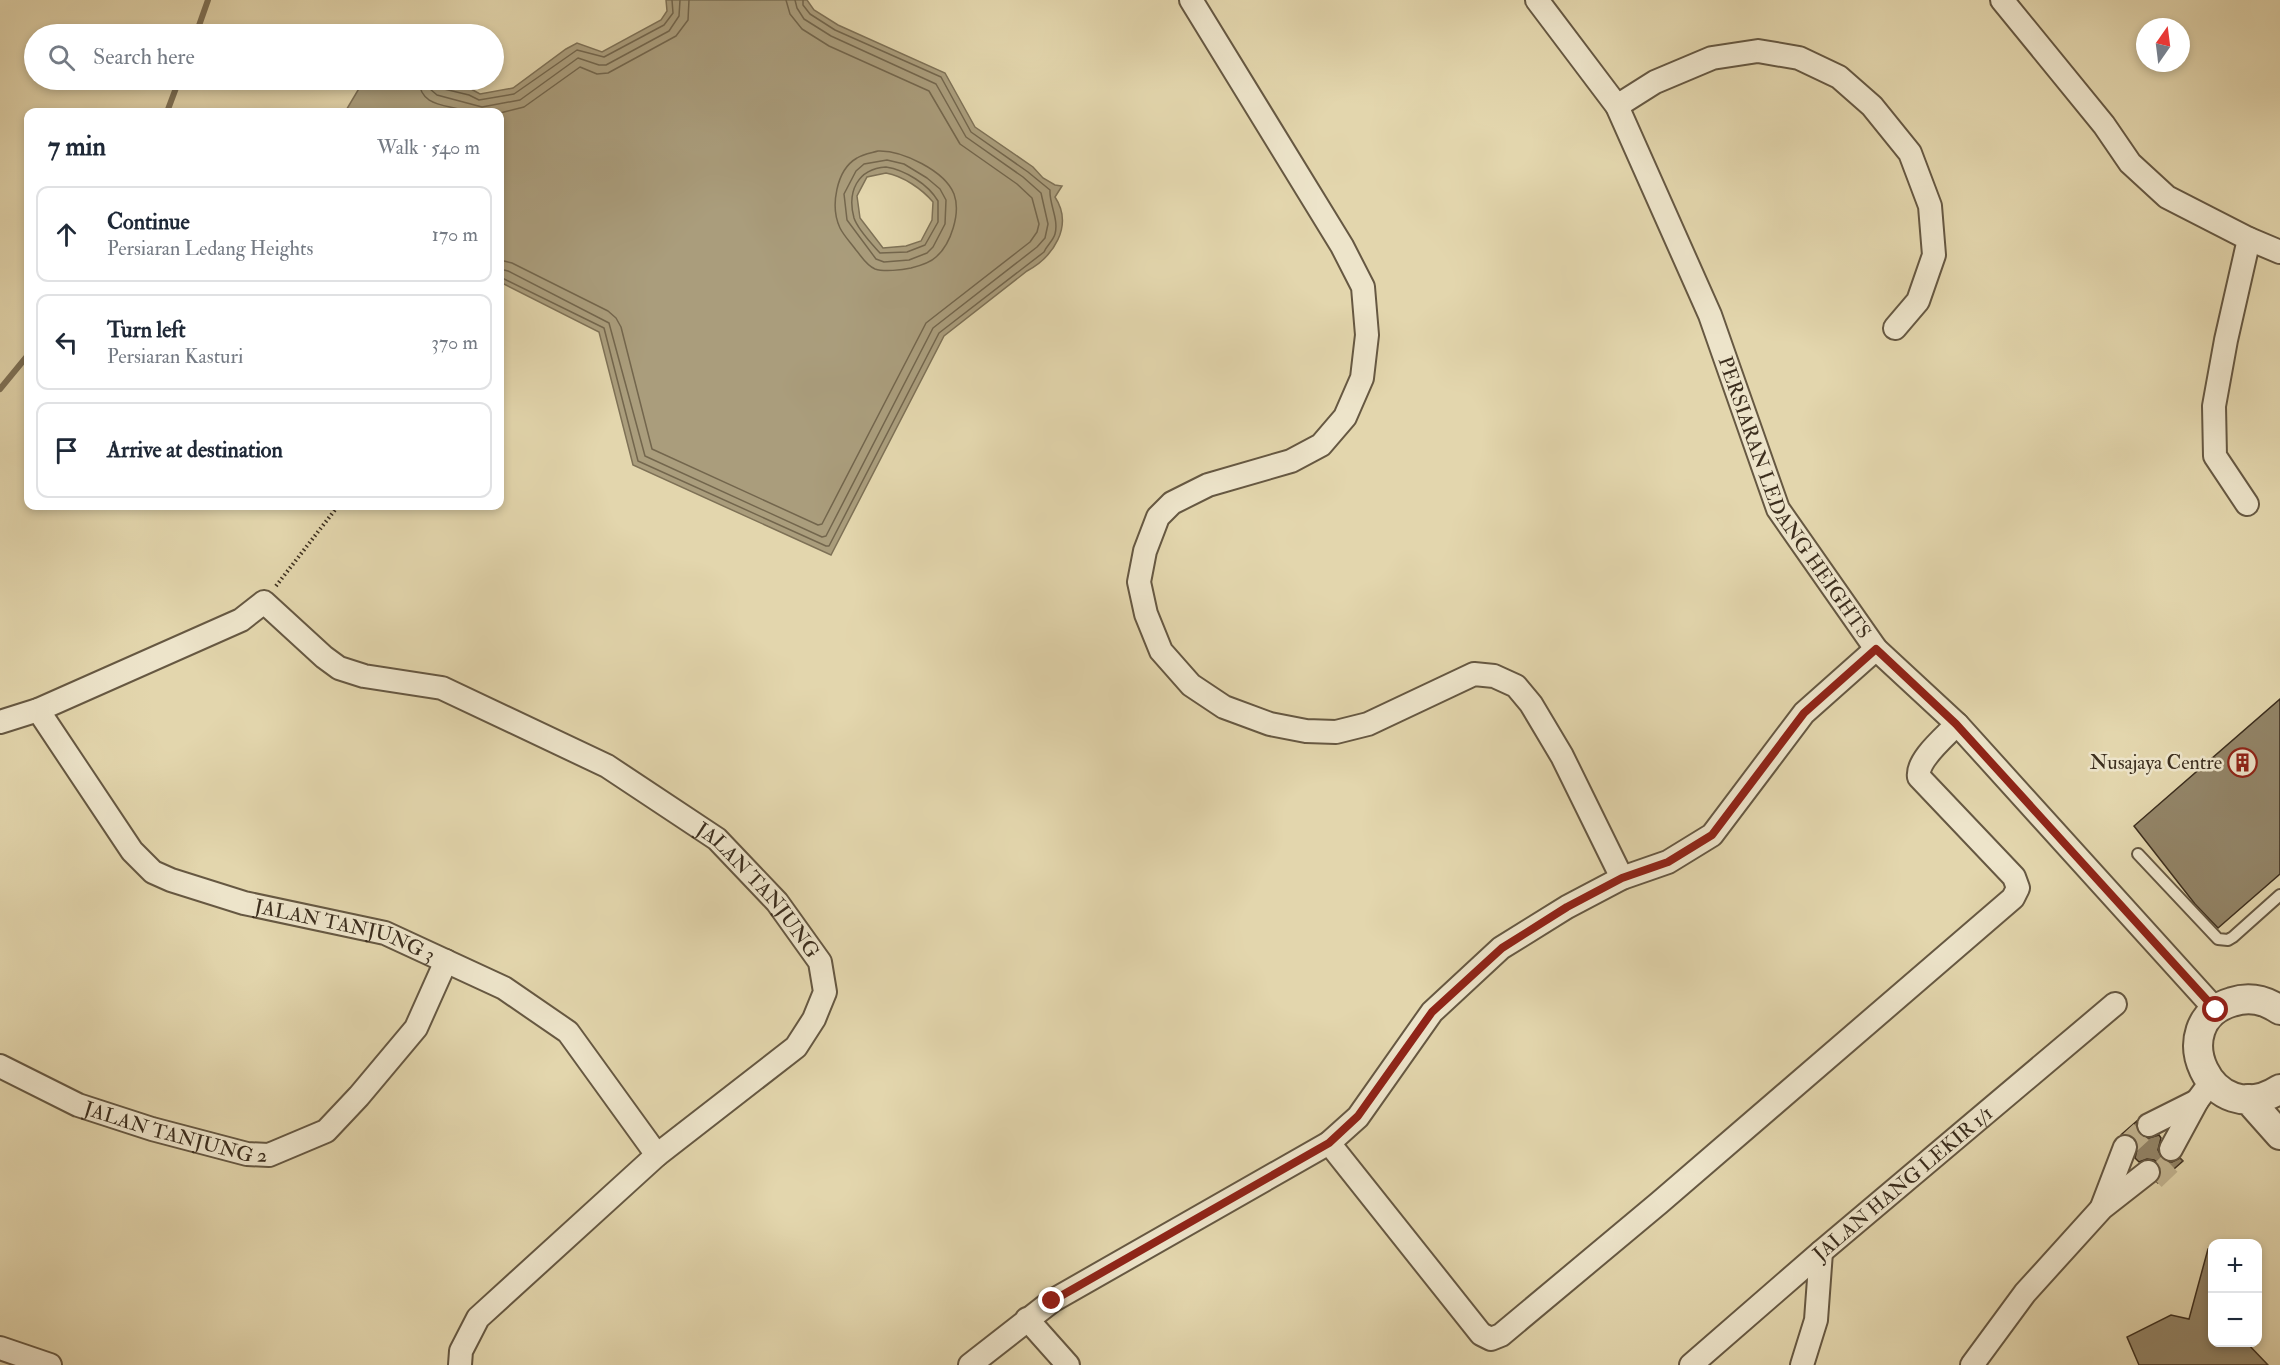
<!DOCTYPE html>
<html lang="en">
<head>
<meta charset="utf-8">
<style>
  :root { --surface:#fff; --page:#f2f2f3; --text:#1f2937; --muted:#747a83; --line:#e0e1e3 }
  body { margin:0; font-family:"IM FELL Double Pica",serif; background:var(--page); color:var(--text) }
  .controls { position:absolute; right:18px; bottom:18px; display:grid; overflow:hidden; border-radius:12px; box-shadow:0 3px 9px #0003 }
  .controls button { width:54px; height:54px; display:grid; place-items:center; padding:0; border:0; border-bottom:2px solid var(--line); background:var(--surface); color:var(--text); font:30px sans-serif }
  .compass { position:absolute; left:2136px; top:18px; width:54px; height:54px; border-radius:50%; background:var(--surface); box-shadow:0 3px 9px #0003; rotate:14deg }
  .stop { position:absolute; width:18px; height:18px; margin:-14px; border:4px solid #8f2418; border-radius:50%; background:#fff }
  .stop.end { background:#8f2418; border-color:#fff; box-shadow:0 2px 6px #0008 }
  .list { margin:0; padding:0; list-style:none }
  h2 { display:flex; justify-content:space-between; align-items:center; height:78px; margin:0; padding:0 24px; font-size:26px }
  h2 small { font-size:20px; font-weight:400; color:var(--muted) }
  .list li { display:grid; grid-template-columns:39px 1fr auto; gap:18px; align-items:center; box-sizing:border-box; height:96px; margin:0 12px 12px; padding:0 12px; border:2px solid var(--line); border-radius:12px }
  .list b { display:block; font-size:22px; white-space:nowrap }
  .list p { margin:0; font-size:20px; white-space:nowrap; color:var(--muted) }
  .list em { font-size:20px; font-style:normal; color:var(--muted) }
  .icon { flex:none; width:33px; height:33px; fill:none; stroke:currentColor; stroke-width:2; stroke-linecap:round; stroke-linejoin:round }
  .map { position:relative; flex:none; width:2280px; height:1365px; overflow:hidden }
  .search { position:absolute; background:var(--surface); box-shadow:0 3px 9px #0003; left:24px; top:24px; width:480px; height:66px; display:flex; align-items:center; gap:15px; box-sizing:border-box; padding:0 21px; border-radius:33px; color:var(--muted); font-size:22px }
  .panel { position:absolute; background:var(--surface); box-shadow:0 3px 9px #0003; left:24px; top:108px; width:480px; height:402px; border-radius:12px }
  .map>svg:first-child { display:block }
</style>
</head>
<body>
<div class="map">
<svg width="2280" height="1365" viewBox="0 0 2280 1365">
  <rect width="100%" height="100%" fill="#e3d6ad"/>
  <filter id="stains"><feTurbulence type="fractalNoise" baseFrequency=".00333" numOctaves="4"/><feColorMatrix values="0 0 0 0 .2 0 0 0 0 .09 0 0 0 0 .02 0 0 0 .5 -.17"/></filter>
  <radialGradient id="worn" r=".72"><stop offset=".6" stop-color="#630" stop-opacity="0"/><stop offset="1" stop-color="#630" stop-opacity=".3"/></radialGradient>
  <path fill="#aa9d7c" stroke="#7e7156" stroke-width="1.5" fill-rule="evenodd" d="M666,0H807L814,10L838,25L945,73L975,127L1033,167L1043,178L1055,185L1062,186L1055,197C1074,226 1053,257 1027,271L944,336L831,555L633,465L599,332L500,282V112H345L364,80H432L471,89L480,94L513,88L566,49L577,43L602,52L661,20L667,11ZM886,173C903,176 922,189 933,202L932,220L921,241L906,246L883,248L860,218L857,196L867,177Z"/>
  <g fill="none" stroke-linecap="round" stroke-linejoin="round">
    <path stroke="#73664d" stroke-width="1.5" d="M419,80C420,108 448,104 468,112
      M428,80L430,89L437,95L482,107L520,100L578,58L599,65H606L669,31L679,16L680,0
      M436,80V84L440,88L469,95L479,100L514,94L577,50L604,57L664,25L673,13L672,0
      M500,113L524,107L580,67L597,74L608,73L676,36L688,20L689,0
      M878,151C902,150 945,171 954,194C961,213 951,244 936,257C930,263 919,266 911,268C902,270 884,272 875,269C866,265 862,257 856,250C851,243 844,236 840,228C830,207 836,170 857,158C863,154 871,153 878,151Z
      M887,160L904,164L927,178L940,189L946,200L945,224L933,247L927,253L909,260L884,262L876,259L847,220L844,194L856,171L864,164Z
      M886,167C905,170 928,184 938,201V222L925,245L907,252L880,253C872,244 858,230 854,218C847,192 857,169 886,167Z
      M500,260L512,263L608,311L616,318L621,327L652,449L818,525L822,524L926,323L1030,242L1037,232L1039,224L1032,198L1017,184L960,144L929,91L829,46L802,29L790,14L786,0
      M500,269L508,271L609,323L645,456L822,537L826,536L933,328L1037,247L1045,238L1048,224L1041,193L1023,177L966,137L936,84L831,36L804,19L797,8L795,0
      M500,277L604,328L638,461L826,546H829L939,333L1044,252C1047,245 1053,241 1055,234C1059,219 1049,204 1050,190L1028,172L971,132L941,77L835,30L810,14L803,5V0"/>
    <path stroke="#7e7156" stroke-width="6" d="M196,34L208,0
      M167,112L179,80
      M0,389L28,355"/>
  </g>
  <path fill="#938568" stroke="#3c2e1e" stroke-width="1.5" d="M2280,699V874L2218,928L2195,904L2134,826Z
    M2137,1121V1130L2141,1136L2149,1138L2159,1135L2161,1138L2158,1150L2164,1161L2172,1162L2180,1158L2183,1161L2158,1183L2157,1182L2161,1171L2159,1164L2154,1160L2147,1159L2139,1162L2135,1158L2138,1145L2136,1139L2129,1134H2122Z
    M2208,1249H2212V1342H2246L2268,1365H2139L2127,1337L2171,1315L2189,1319Z"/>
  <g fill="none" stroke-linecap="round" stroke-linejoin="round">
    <path stroke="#c2b490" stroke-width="22" stroke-dasharray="22 11" stroke-linecap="butt" d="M2125,1147L2149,1125
      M2154,1179L2178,1156"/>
    <defs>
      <path id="service" d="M2138,854L2218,939L2228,940L2233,937L2280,895"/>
      <g id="minor">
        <path d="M1191,0L1342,246L1363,287L1367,335L1362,378L1345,417L1321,445L1291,461L1208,485L1172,503L1158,517L1145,551L1139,582L1146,614L1161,651L1191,685L1224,707L1270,724L1306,731L1336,732L1368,724L1474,674L1494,676L1516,686L1531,704L1562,756L1622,878"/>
        <path id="s1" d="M1537,0L1617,106L1710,315L1778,509L1876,649L1957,724L2216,1010"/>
        <path d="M2002,0L2104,125L2130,163L2167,197L2249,239L2226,340L2214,406L2215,456L2247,504"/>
        <path d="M1617,106L1655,82L1712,58L1758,51L1799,58L1839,77L1872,106L1910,153L1930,206L1934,255L1918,301L1895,328"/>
        <path d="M2249,239L2280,252"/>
        <path id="s2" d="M38,710L132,851L153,872L171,880L244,903L385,933L504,988L568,1032L657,1155"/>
        <path id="s3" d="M0,722L38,710L241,620L264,602L324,657L339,668L364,676L442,688L607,766L717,839L777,902L820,962L825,992L814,1019L796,1047L657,1155L478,1318L461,1351L460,1365"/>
        <path id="s4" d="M0,1066L78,1105L152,1129L247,1154L269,1155L326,1131L359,1096L416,1028L446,961"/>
        <path d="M2149,1125L2197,1101"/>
        <path d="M1329,1143L1481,1334L1491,1339L1501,1335L1659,1203L2013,898L2018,888L2014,877L1919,777C1916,760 1946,736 1957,724"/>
        <path d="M2171,1149L2197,1101L2211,1082"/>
        <path d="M2102,1207L2125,1147"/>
        <path d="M1027,1319L1068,1365"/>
        <path d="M0,1348L50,1365"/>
        <path d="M970,1365L1052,1301L1329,1143L1358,1117L1432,1012L1501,948L1567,907L1622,878L1668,862L1712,835L1804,713L1876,649"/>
        <path id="s5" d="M1691,1365L1821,1252L2115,1004"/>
        <path d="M1802,1365L1816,1320L1821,1252"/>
        <path d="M1972,1365L2025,1293L2102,1208L2148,1172"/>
      </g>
      <path id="tertiary" d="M2280,1010C2265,1000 2250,996 2232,1002C2163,1022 2210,1134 2280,1089
        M2248,1099L2280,1135"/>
    </defs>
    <use href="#service" stroke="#665842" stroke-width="14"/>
    <use href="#minor" stroke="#665842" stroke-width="26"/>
    <use href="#tertiary" stroke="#665842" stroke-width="32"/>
    <path stroke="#3c2e1e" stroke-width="4" stroke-dasharray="1.5 3" stroke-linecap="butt" d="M276,586L338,506"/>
    <use href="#service" stroke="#ede4ca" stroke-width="10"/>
    <use href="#minor" stroke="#ede4ca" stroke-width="22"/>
    <use href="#tertiary" stroke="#ede4ca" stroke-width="28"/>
  </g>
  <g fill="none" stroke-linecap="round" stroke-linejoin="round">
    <path stroke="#8f2418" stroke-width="8" d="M1052,1301L1329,1143L1358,1116L1432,1012L1502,948L1567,907L1622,878L1668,862L1712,835L1804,713L1876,649L1956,724L2216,1010"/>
  </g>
  <defs>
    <symbol id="building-ring" viewBox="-11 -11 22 22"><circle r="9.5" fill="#ede4ca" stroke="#8f2418" stroke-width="1.5"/><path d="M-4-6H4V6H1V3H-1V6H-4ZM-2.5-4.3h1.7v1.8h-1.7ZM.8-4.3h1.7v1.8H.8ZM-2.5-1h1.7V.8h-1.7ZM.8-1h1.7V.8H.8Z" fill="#8f2418"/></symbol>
  </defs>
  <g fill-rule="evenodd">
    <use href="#building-ring" x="2226" y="746" width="33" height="33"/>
  </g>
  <g text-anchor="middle" stroke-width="5" stroke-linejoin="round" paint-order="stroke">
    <g font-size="20" fill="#3c2e1e" stroke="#ede4ca">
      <text dy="7" stroke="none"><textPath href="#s1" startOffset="564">PERSIARAN LEDANG HEIGHTS</textPath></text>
      <text dy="7" stroke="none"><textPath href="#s3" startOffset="876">JALAN TANJUNG</textPath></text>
      <text dy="7" stroke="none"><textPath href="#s2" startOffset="400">JALAN TANJUNG 3</textPath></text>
      <text dy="7" stroke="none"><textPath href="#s4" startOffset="189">JALAN TANJUNG 2</textPath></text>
      <text dy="7" stroke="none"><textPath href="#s5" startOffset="279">JALAN HANG LEKIR 1/1</textPath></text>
    </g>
    <g font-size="20" fill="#3c2e1e" stroke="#ede4ca" text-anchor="end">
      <text x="2222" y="769">Nusajaya Centre</text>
    </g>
  </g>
  <rect width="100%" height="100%" filter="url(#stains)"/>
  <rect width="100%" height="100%" fill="url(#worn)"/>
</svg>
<div class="controls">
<button>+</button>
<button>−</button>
</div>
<svg class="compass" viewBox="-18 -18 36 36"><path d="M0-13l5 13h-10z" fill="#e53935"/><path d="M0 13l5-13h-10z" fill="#747a83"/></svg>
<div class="stop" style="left:2216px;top:1010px"></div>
<div class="stop end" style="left:1052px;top:1301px"></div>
<div class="search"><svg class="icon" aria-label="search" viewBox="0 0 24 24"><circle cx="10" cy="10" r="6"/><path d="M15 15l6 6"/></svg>Search here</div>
<section class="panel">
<h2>7 min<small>Walk · 540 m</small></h2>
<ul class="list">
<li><svg class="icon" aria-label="ahead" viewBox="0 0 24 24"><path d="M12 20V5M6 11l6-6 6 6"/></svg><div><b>Continue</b><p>Persiaran Ledang Heights</p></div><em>170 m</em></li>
<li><svg class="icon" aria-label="left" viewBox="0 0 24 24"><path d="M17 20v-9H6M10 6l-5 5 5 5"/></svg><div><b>Turn left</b><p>Persiaran Kasturi</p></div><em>370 m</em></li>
<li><svg class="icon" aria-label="arrive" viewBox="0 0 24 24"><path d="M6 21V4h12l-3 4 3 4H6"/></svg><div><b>Arrive at destination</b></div></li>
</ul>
</section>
</div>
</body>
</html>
